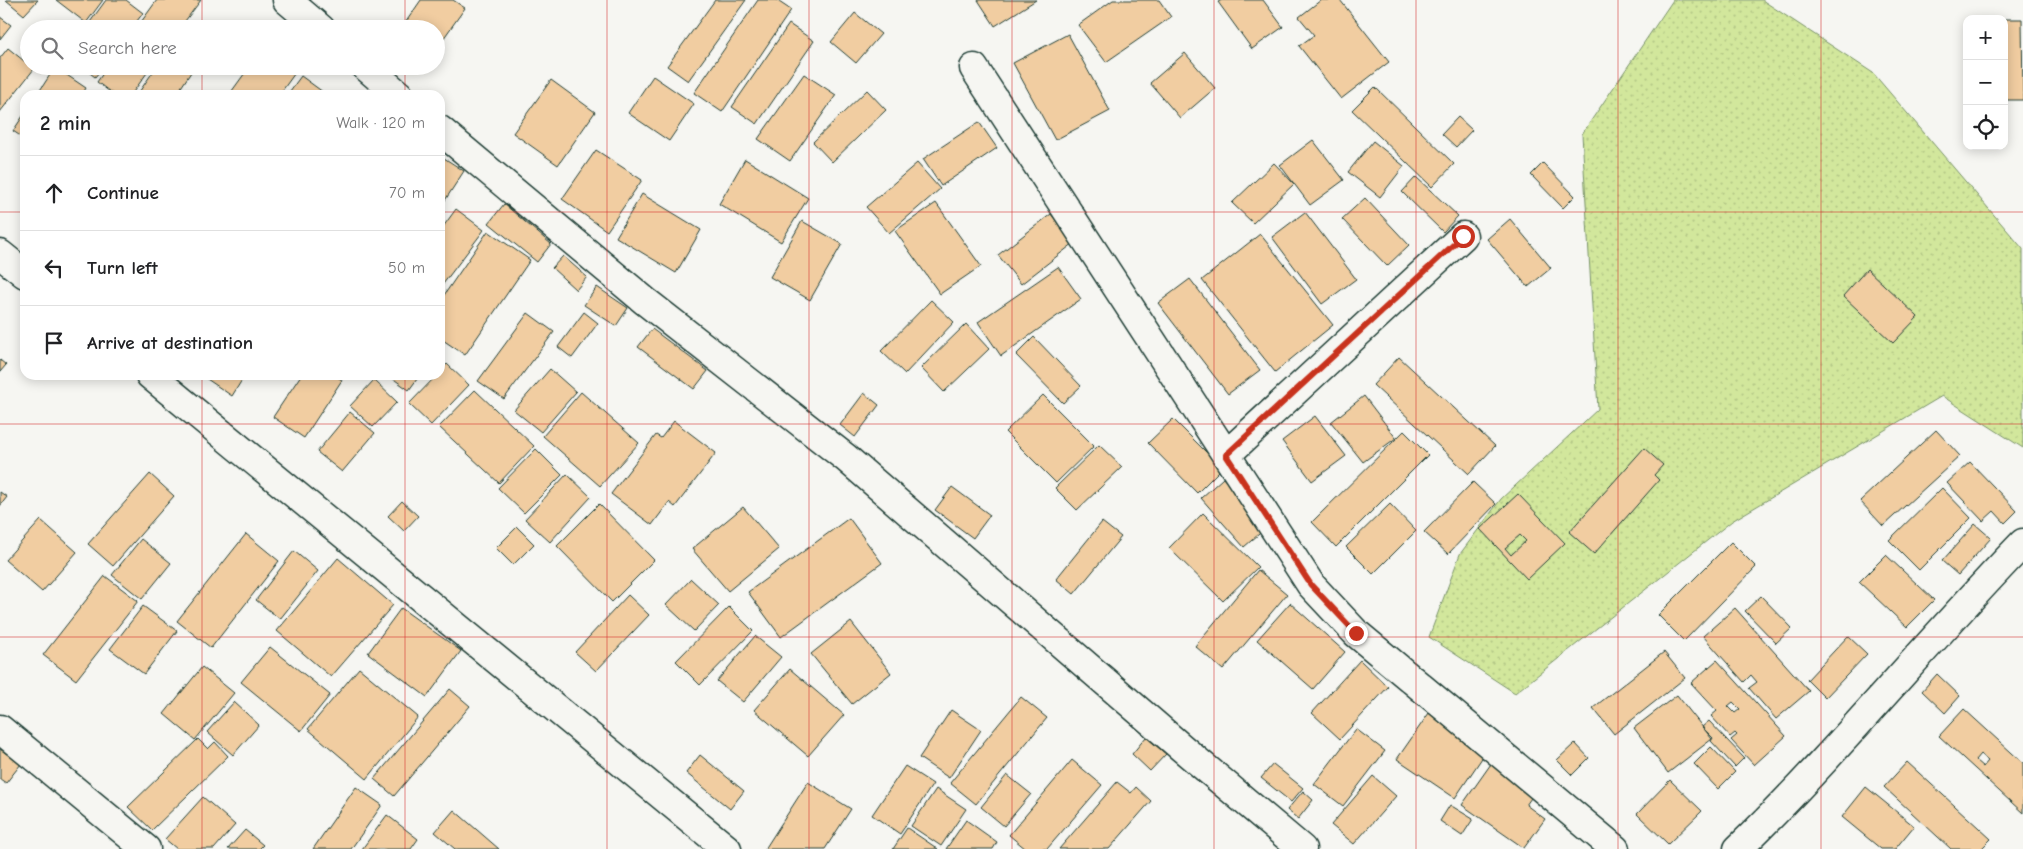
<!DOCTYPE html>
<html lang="en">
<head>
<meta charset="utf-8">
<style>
  :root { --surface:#fff; --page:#f2f2f2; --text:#202124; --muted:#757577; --line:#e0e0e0 }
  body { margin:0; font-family:"Comic Neue",sans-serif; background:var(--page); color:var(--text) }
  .controls { position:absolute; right:15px; top:15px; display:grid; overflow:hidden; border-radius:10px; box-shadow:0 2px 12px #0003 }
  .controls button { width:45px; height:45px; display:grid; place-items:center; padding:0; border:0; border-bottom:1px solid var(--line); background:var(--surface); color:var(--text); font:25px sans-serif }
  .stop { position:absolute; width:15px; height:15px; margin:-11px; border:4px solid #c8321e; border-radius:50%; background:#fff }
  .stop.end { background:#c8321e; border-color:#fff; box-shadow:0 1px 5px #0008 }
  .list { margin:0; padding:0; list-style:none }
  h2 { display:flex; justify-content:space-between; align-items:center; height:65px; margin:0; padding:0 20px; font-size:21px }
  h2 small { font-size:16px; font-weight:400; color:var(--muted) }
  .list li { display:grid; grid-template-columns:32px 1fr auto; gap:15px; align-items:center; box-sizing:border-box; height:75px; padding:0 20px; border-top:1px solid var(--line) }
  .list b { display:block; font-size:19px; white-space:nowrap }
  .list em { font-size:16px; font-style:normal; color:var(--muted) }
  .icon { flex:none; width:28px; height:28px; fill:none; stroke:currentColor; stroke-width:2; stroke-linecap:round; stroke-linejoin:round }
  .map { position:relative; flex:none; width:2023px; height:849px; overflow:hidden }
  .search { position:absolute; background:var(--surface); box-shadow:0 2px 12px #0003; left:20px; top:20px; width:425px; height:55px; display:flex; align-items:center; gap:12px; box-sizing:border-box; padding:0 18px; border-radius:28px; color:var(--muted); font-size:19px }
  .panel { position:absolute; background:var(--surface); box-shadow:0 2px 12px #0003; left:20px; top:90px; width:425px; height:290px; border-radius:15px }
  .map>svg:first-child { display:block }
</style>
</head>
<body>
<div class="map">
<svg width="2023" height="849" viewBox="0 0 2023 849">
  <defs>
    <pattern id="green-dots" width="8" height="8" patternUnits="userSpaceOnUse" patternTransform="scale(1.25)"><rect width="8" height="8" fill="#d2e79c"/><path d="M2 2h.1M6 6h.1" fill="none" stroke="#b4c787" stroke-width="1.8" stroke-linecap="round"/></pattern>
  </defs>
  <rect width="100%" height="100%" fill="#f6f6f2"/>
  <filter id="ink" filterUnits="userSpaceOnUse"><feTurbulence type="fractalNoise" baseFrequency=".02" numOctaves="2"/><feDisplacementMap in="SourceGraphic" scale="10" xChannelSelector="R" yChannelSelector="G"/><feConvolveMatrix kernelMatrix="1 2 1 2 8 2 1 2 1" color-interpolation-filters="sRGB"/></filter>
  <g filter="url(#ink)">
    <path fill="url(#green-dots)" stroke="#789268" d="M1673,0H1762L1873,73L2023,249V448L1942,396L1732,521L1515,693L1429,637L1460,554L1501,499L1598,409L1582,134Z"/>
    <path fill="#f1cda1" stroke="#1f3d34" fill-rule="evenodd" d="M6,0H38L24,15Z
      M56,0H103L86,23Z
      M106,0H126L143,13L131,29H85Z
      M157,0H201L179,29H136Z
      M421,0H453L465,8L436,49V29H401Z
      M715,0H746L688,81L667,66Z
      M758,0H776L791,10L722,112L694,93Z
      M978,0H1036L995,26Z
      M1113,0H1159L1171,17L1106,62L1078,25Z
      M1222,0H1263L1283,27L1252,49L1218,2Z
      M1321,0H1340L1389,62L1341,99L1299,46L1314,35L1299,17Z
      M855,13L881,34L856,63L831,42Z
      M0,17L11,25L0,39Z
      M2004,19H2022L2023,100H2004Z
      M789,24L814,41L757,124L732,107Z
      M1068,34L1110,111L1055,140L1013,63Z
      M8,48L34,69L0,112V58Z
      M1185,53L1215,88L1180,118L1150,83Z
      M81,66H104L95,77Z
      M108,66H152L131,95H114L97,82Z
      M157,66H195L176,95H137Z
      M250,66H300L279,95H229Z
      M55,67L86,88L82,95H37Z
      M804,74L836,95L790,161L758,139Z
      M301,76L327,95H287Z
      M653,76L694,104L669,141L628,113Z
      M551,80L595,112L558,165L513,133Z
      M1375,87L1454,164L1432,187L1352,110Z
      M867,90L886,110L832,162L813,142Z
      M25,113V139L13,131Z
      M1458,117L1472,130L1456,147L1442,134Z
      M979,122L997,148L941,186L923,159Z
      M1313,140L1344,180L1310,205L1280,165Z
      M1373,141L1404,166L1380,197L1348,172Z
      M596,150L642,180L607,231L562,199Z
      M441,156L464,171L440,208V157Z
      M745,159L808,198L781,242L719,204Z
      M917,163L940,189L889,233L866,207Z
      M1274,163L1294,184L1253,223L1232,203Z
      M1543,163L1575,196L1563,208L1531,175Z
      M1416,177L1458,216L1443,232L1402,192Z
      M642,194L701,230L676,273L616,237Z
      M1365,198L1409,245L1387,266L1342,219Z
      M936,203L981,266L940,294L895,231Z
      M504,204L551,244L537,262L489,223Z
      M456,209L484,230L440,288V231Z
      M1305,212L1356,279L1322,304L1272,237Z
      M1051,214L1074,243L1021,284L998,255Z
      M1510,219L1551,268L1528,287L1487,239Z
      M802,221L842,244L810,300L770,277Z
      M488,231L530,260L465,355L440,338V301Z
      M1260,234L1333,325L1275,372L1202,280Z
      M563,256L587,277L576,290L552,268Z
      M1058,267L1081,299L1001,356L978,322Z
      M1867,269L1918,317L1893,343L1843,296Z
      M1190,279L1260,370L1228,394L1158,303Z
      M597,287L628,308L616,326L584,305Z
      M931,300L954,322L905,374L881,351Z
      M584,312L598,323L572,358L558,347Z
      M528,313L554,332L504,399L478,381Z
      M966,324L989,349L944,392L921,368Z
      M652,329L708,371L694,389L638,347Z
      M1034,337L1081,386L1063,403L1016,355Z
      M1399,357L1495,446L1469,474L1373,385Z
      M0,360L6,365L0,372Z
      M447,364L469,385L431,425L409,404L437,375H440V371Z
      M550,369L576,392L541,432L514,410Z
      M201,375H245L232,396Z
      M301,375H334L342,380L304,438L273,417Z
      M388,375H420L409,390Z
      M374,380L397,402L373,427L350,406Z
      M475,390L534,446L499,483L439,427Z
      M581,392L639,443L600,486L543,436Z
      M864,393L879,405L855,437L840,425Z
      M1043,395L1094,446L1056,483L1005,432Z
      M1364,396L1396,438L1363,462L1331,422Z
      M350,412L375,433L342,472L317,452Z
      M1315,416L1346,456L1312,481L1282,441Z
      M1173,419L1222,468L1197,493L1148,443Z
      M674,421L716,453L675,507L669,502L652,525L611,494L656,435L661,438Z
      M1936,430L1960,456L1883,526L1860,501Z
      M1404,431L1428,455L1336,547L1312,522Z
      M1099,445L1122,467L1077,510L1055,488Z
      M1644,448L1663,465L1654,475L1659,480L1594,554L1569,532Z
      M536,449L562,475L524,513L498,488Z
      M1970,462L2017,511L2005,523L1994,511L1983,521L1947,483Z
      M150,474L174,496L113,566L88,544Z
      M567,474L591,497L550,542L525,519Z
      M1223,478L1266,528L1244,547L1201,498Z
      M1473,482L1496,504L1448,554L1424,532Z
      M952,487L990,515L973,538L935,510Z
      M1942,488L1971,518L1919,570L1889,540Z
      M0,492L7,497L0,506Z
      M1518,494L1565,543L1527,579L1480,529ZM1520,535L1526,541L1511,555L1505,548Z
      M402,501L418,516L404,531L388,516Z
      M599,504L654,560L612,602L557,546Z
      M1390,504L1416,531L1373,574L1346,547Z
      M743,507L779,549L728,591L692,549Z
      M1203,513L1258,567L1223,601L1169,548Z
      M849,518L882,563L781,637L748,592Z
      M41,520L77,552L42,592L5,560Z
      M1102,522L1121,537L1074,594L1056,579Z
      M1975,524L1991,538L1958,575L1942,561Z
      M517,527L534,544L513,565L496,548Z
      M246,534L279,561L211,648L177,621Z
      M141,539L171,563L142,599L112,575Z
      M1731,542L1756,567L1684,641L1658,615Z
      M294,551L318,571L280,619L256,600Z
      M1886,555L1934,600L1907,627L1859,582Z
      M338,558L393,605L331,677L277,631Z
      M1258,570L1287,594L1223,670L1195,646Z
      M105,576L138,601L76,680L43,655Z
      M691,579L719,605L694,631L666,605Z
      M628,595L649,615L596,671L575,652Z
      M1761,596L1792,628L1776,643L1745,611Z
      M1290,603L1345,652L1313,689L1257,640Z
      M143,606L177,631L144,674L110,649Z
      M729,607L753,631L700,685L676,661Z
      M401,608L461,651L427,697L368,653Z
      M1735,608L1809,691L1776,719L1749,688L1757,682L1751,675L1744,682L1703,636Z
      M851,622L891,673L852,704L811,654Z
      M755,636L781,657L743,702L717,681Z
      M1848,636L1867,654L1825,698L1807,680Z
      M270,647L330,695L301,731L241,682Z
      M1664,652L1685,678L1614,734L1593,708Z
      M1360,660L1388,687L1340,739L1312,713Z
      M1717,660L1786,736L1754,765L1731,740L1737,735L1735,733L1730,737L1711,716L1717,711L1691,683ZM1733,702L1740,709L1735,713L1728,706Z
      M202,667L234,693L195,740L164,714Z
      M359,668L418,717L367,779L308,729Z
      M790,669L844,715L808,756L754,710Z
      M1937,674L1960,696L1945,713L1922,691Z
      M450,689L470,706L394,796L374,779Z
      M1677,695L1712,739L1668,773L1634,728Z
      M1021,697L1047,718L976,804L950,783Z
      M234,702L259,725L233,755L207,732Z
      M1964,709L2023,763V813L1939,736ZM1980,754L1988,761L1983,767L1975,760Z
      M951,710L981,730L949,778L919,758Z
      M1429,713L1486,752L1455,798L1397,759Z
      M1709,721L1744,758L1735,767L1711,741L1713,738L1702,727Z
      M1356,729L1385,751L1343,806L1314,784Z
      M1146,737L1166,754L1150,771L1132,754Z
      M198,739L208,749L215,742L228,756L152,830L128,807Z
      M1575,743L1589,758L1572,775L1557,760Z
      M1711,747L1735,772L1718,789L1694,764Z
      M0,749L21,764L6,783L0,779Z
      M700,755L744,791L730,809L686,773Z
      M1072,760L1102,785L1047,849H1026L1009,835Z
      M1493,761L1536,791L1526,805L1545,819L1524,848L1462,805Z
      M1907,762L1991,839L1981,849H1951L1884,787Z
      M1273,764L1303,788L1291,802L1261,778Z
      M905,766L933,784L900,834L872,815Z
      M1007,775L1031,794L1004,826L981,807Z
      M1373,776L1396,796L1354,844L1331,825Z
      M1670,780L1702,811L1668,844L1637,814Z
      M808,782L851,809L825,849H765Z
      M1117,782L1131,793L1136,787L1151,801L1109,849H1059Z
      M356,787L382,805L351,849H313Z
      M1866,787L1914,826L1895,849H1881L1842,817Z
      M936,789L966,809L941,846L911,826Z
      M1303,791L1313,800L1298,819L1287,810Z
      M203,797L235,825L214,849H177L165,839Z
      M1450,805L1473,819L1462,836L1440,821Z
      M454,810L499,849H455L435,832Z
      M387,815L418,839L411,849H362Z
      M966,820L997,842L993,849H946Z
      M907,828L938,849H893Z
      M245,830L263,845L259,849H228Z"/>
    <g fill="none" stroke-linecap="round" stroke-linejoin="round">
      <defs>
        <path id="street" d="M287,0L321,29
          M365,66L399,95
          M974,68L1311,585L1356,633L1615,849
          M440,130L645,301L846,458L1182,748L1302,849
          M0,254L25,274
          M150,375L727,849
          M1226,455L1463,236
          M0,729L146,849
          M1738,849C1838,752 1926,643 2023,543"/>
      </defs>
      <use href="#street" stroke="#1f3d34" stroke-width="31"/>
      <use href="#street" stroke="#f6f6f2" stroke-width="28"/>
    </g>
  </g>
  <g fill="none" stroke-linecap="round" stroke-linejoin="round" filter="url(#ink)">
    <path stroke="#c8321e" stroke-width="6" d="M1356,633L1311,585L1226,455L1463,236"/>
  </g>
  <path fill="none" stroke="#d62828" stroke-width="1" stroke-opacity="0.55" d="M202,0V29M405,0V29M607,0V849M809,0V849M1012,0V849M1214,0V849M1416,0V849M1618,0V849M1821,0V849M202,66V95M405,66V95M0,212H25M440,212H2023M202,375V849M405,375V849M0,424H2023M0,637H2023"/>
</svg>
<div class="controls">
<button>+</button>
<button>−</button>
<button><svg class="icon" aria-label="locate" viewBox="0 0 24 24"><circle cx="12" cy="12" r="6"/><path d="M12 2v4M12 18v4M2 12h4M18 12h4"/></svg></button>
</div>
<div class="stop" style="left:1463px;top:236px"></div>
<div class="stop end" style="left:1356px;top:633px"></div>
<div class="search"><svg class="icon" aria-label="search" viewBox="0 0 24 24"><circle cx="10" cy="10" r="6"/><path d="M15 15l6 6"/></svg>Search here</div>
<section class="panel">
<h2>2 min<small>Walk · 120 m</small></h2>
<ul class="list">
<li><svg class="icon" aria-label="ahead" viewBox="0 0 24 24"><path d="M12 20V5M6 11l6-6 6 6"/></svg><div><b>Continue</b></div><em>70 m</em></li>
<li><svg class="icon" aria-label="left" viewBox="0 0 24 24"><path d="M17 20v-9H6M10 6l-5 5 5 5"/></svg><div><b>Turn left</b></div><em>50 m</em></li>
<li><svg class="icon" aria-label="arrive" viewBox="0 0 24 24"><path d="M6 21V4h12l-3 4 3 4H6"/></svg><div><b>Arrive at destination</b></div></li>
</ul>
</section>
</div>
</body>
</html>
